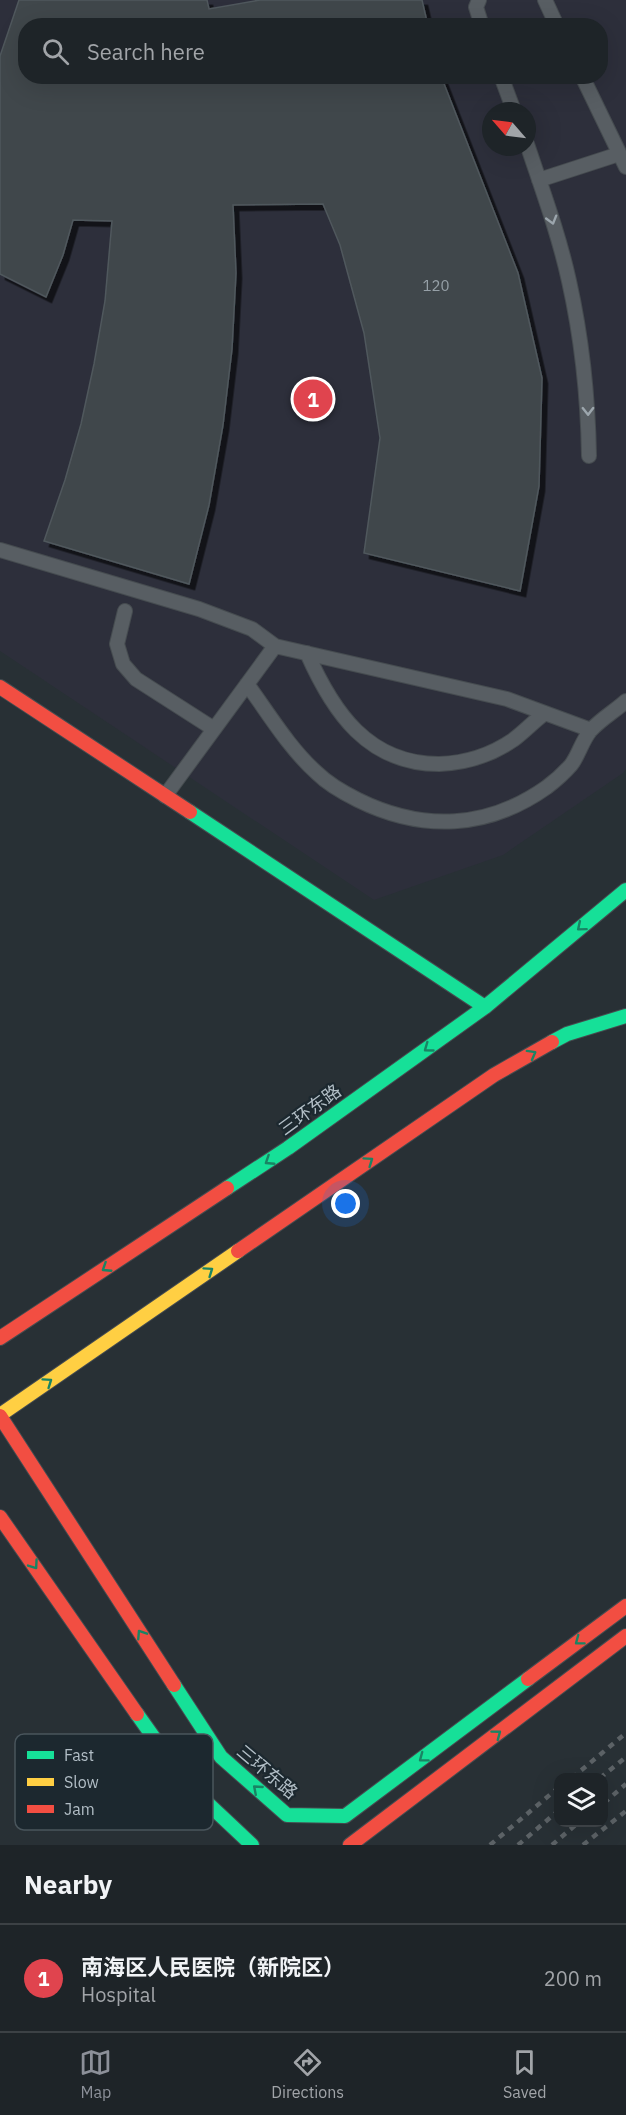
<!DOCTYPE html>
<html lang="en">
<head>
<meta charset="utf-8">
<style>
  :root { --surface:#1e2428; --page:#262c30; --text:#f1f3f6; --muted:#a1a4a8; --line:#3c4145; --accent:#8c9099 }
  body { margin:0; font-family:"IBM Plex Sans","Noto Sans SC",sans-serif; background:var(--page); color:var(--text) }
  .controls { position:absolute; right:18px; bottom:18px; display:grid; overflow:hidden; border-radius:12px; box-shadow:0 6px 24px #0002 }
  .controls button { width:54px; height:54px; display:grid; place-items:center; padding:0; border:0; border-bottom:2px solid var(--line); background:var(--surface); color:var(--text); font:30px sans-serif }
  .compass { position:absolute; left:482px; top:102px; width:54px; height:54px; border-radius:50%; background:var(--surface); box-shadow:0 6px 24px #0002; rotate:298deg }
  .you { position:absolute; left:346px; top:1204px; width:21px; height:21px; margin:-15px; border:4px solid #fff; border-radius:50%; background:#1a73e8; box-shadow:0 0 0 9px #1a73e833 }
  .badge { display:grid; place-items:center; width:39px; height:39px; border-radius:50%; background:var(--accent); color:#fff; font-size:20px; font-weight:700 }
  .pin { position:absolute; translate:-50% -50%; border:3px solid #fff; box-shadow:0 2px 6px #0006 }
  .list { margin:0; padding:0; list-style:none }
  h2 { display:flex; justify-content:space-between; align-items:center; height:78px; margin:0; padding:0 24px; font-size:26px }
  h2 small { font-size:20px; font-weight:400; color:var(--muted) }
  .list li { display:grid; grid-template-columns:39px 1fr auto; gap:18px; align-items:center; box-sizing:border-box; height:108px; padding:0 24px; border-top:2px solid var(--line) }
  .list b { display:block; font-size:22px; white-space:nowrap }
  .list p { margin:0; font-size:20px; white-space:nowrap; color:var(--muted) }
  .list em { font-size:20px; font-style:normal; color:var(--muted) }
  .icon { flex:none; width:33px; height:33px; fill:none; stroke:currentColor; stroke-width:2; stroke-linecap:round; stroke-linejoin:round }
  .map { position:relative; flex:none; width:626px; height:1845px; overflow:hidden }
  .search { position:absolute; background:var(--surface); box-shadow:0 6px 24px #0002; left:18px; right:18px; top:18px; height:66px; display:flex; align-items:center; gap:15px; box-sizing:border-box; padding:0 21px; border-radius:24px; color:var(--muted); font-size:22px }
  .sheet { height:186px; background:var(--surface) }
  nav { display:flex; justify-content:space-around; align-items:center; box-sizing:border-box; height:84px; border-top:2px solid var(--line); background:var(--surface); font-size:16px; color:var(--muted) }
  nav a { display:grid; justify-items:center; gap:3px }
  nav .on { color:var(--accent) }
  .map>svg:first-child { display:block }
</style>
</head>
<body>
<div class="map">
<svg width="626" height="1845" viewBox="0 0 626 1845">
  <defs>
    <filter id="shadow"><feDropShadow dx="5.5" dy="5.5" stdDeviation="0" flood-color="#0009"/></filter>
  </defs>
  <rect width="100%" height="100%" fill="#283035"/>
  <path fill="#2d2f3b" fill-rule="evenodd" d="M0,0H626V769L623,773L503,855L374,900L0,651ZM26,26H600V76H26ZM491,111H527V147H491Z"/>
  <path fill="#40474b" stroke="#50585d" stroke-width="1.5" filter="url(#shadow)" d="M19,0H207L209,9L260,0H422L428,26H26V76H441L518,273L542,378L539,486L520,591L364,553L380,438L364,333L340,245L323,204L233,205L236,273L232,349L223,425L209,505L189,584L44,541L65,480L81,424L94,364L105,301L112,221L73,220L63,255L46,297L0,274V56Z"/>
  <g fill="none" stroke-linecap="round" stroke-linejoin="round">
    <defs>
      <path id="lane" d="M479,0L476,7L482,26
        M545,0L557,26
        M501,76L514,111
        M582,76L626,167
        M527,144C542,189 559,235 569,281C582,339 588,397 589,456
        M539,180L619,154
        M0,550L199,609L252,629L275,646L507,699L591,730
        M125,611L117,644L123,664L136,679L214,729
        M307,653C333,712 368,764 439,764C466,763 491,755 513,740C524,732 534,721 545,713
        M247,684C269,714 289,748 317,773C329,785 344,793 358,800C423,832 488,829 547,787C555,781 564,773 571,765C579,755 582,740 591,730C601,719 615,711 626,701
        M165,796L275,646"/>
      <path id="fast" d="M190,812L485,1007
        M552,1042L567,1034L626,1016
        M227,1188L288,1148L485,1007L626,890
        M174,1685L221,1757L287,1815L345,1816L528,1679
        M137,1714L186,1783L252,1845"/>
      <path id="slow" d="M0,1415L238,1251"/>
      <path id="jam" d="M0,687L190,812
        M238,1251L494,1075L552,1042
        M0,1338L227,1188
        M0,1416L174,1685
        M0,1517L137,1714
        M528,1679L626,1606
        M350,1845L626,1636"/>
    </defs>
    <use href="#lane" stroke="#464c50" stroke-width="16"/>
    <use href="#fast" stroke="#464c50" stroke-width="16"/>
    <use href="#slow" stroke="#464c50" stroke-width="16"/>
    <use href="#jam" stroke="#464c50" stroke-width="16"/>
    <use href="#lane" stroke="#585e63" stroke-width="14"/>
    <use href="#fast" stroke="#16e098" stroke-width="14"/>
    <use href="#slow" stroke="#ffcf43" stroke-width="14"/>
    <use href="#jam" stroke="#f24e42" stroke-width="14"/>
    <path stroke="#5c6266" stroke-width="4.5" stroke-dasharray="6 6" stroke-linecap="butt" d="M572,1778L626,1733
      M600,1778L626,1757
      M604,1803L626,1784
      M490,1845L558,1788
      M518,1845L558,1811
      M552,1845L579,1822
      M583,1845L626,1811"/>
  </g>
  <defs><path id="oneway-chevron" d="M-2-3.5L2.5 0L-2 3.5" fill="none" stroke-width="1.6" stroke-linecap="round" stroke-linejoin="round" transform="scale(1.5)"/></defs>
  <g stroke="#9ca6ad">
    <use href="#oneway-chevron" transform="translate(552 220) rotate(74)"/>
    <use href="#oneway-chevron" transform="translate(588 411) rotate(89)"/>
  </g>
  <g stroke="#198464">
    <use href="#oneway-chevron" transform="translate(581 927) rotate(140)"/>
    <use href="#oneway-chevron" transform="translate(428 1048) rotate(144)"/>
    <use href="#oneway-chevron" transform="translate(532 1054) rotate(-29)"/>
    <use href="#oneway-chevron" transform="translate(269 1161) rotate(147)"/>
    <use href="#oneway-chevron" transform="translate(369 1161) rotate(-35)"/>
    <use href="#oneway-chevron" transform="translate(106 1268) rotate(147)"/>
    <use href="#oneway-chevron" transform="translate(209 1271) rotate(-35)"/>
    <use href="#oneway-chevron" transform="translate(48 1382) rotate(-35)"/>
    <use href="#oneway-chevron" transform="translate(34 1565) rotate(55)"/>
    <use href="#oneway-chevron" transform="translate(141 1634) rotate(-123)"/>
    <use href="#oneway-chevron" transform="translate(579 1641) rotate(143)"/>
    <use href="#oneway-chevron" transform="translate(497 1734) rotate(-37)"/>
    <use href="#oneway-chevron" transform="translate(423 1758) rotate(143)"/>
    <use href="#oneway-chevron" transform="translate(257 1789) rotate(-139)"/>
  </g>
  <g text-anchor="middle" stroke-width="4.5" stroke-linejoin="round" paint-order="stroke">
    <g font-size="15" fill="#96a0a7">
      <text x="436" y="291">120</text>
    </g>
    <g font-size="18" fill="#b2bec6" stroke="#1c282f">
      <text transform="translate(310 1110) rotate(-36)" y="6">三环东路</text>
      <text transform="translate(267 1772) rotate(40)" y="6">三环东路</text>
    </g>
  </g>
  <rect x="15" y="1734" width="198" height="96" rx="9" fill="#1c282f" stroke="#49555c" stroke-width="1.5"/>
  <rect x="27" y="1751" width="27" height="8" fill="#16e098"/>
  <rect x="27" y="1778" width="27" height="8" fill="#ffcf43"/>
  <rect x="27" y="1805" width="27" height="8" fill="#f24e42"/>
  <g font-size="16" fill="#b2bec6">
    <text x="64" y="1761">Fast</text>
    <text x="64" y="1788">Slow</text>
    <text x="64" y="1815">Jam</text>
  </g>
</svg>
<div class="controls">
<button><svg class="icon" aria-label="layers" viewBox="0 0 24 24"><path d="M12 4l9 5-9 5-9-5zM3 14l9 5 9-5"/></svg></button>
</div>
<svg class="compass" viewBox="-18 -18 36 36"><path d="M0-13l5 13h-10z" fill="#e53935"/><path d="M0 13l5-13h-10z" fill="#a1a4a8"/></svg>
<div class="you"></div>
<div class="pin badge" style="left:313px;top:399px;background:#e0444e">1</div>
<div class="search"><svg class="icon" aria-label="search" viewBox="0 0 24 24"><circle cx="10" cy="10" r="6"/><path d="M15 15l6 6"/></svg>Search here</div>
</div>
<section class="sheet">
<h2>Nearby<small></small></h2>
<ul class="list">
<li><span class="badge" style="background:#e0444e">1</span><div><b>南海区人民医院（新院区）</b><p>Hospital</p></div><em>200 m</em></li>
</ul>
</section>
<nav>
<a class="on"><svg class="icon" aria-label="map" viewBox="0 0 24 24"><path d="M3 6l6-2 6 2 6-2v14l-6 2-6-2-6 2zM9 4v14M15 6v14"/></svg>Map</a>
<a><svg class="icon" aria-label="directions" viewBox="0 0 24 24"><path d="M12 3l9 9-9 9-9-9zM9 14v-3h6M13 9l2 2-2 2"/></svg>Directions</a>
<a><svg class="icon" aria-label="saved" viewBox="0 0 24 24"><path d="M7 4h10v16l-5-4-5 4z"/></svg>Saved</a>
</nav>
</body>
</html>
